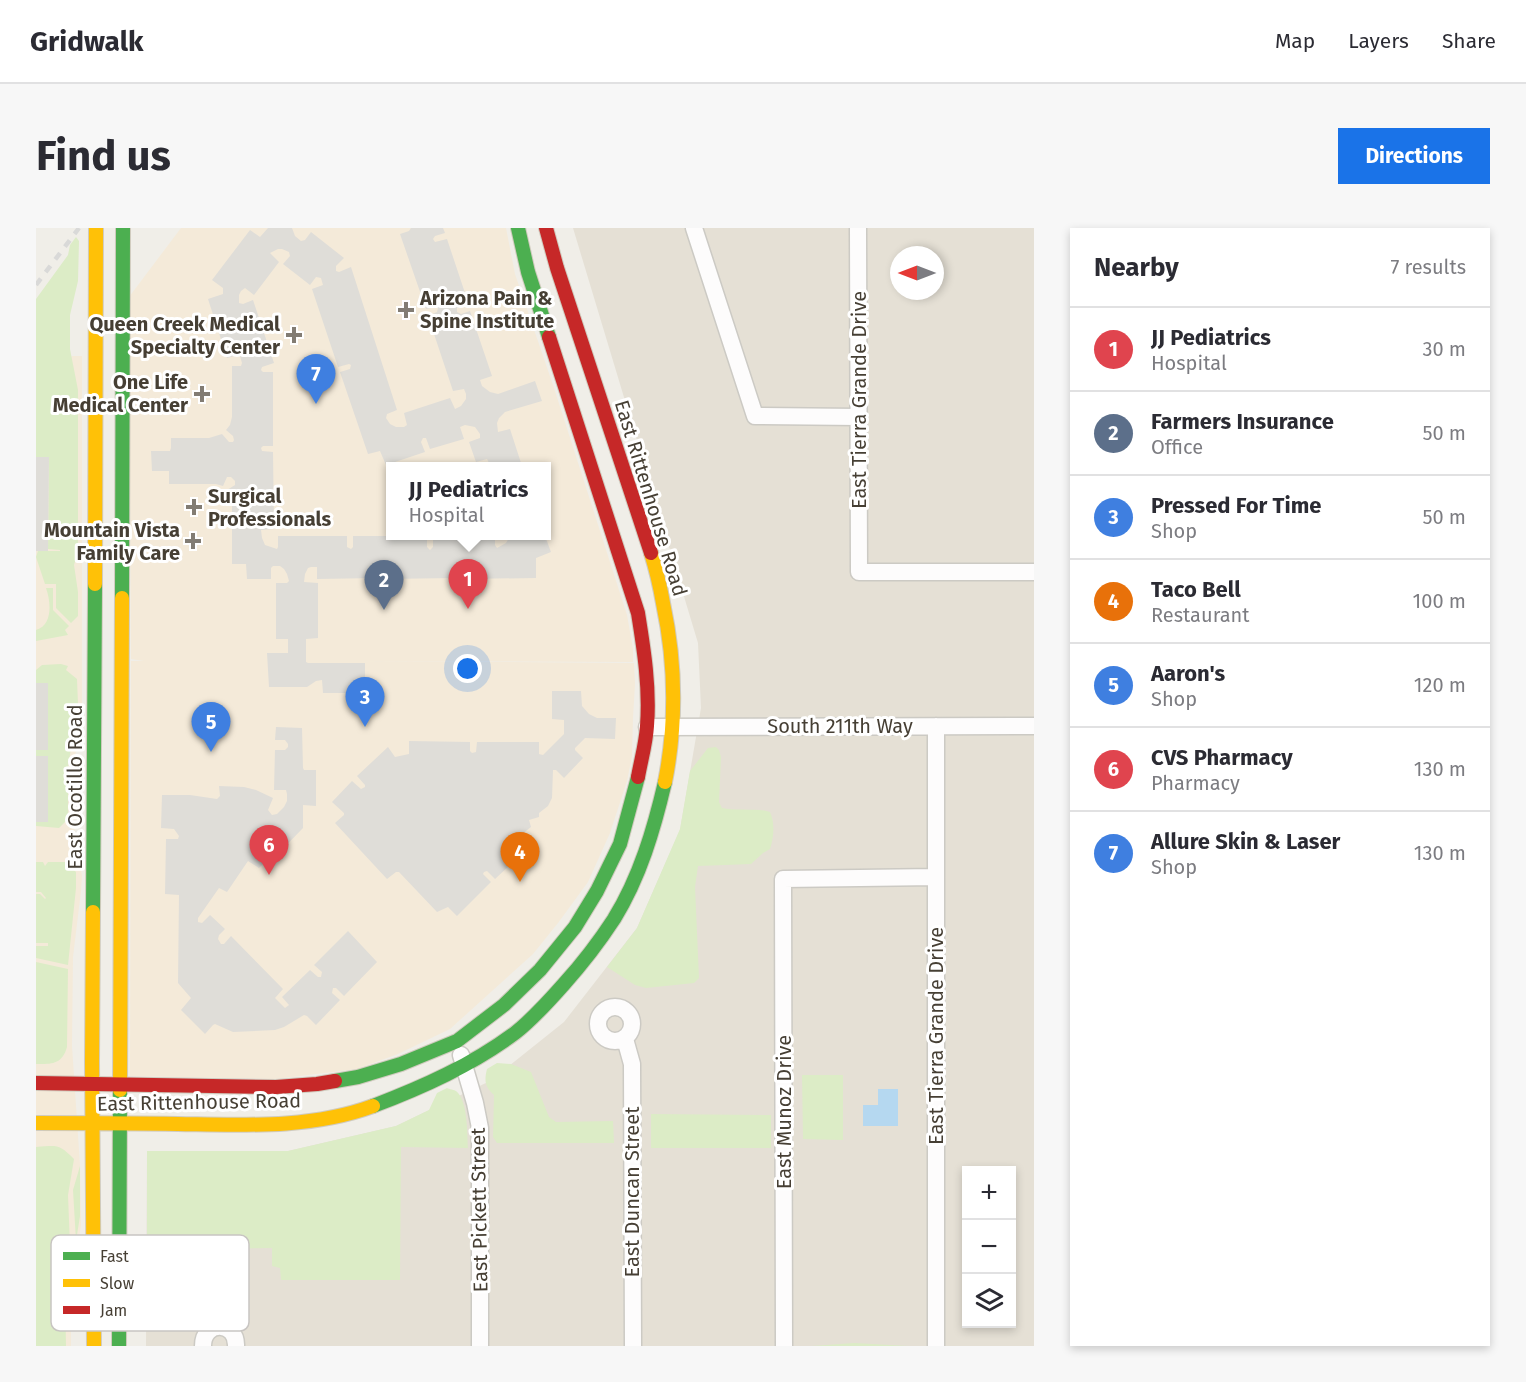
<!DOCTYPE html>
<html lang="en">
<head>
<meta charset="utf-8">
<style>
  :root { --surface:#fff; --page:#f7f7f7; --text:#2b2b33; --muted:#7c7c81; --line:#e1e1e2; --accent:#1a73e8 }
  body { margin:0; font-family:"Fira Sans",sans-serif; background:var(--page); color:var(--text) }
  .controls { position:absolute; right:18px; bottom:18px; display:grid; overflow:hidden; border-radius:0px; box-shadow:0 3px 9px #0003 }
  .controls button { width:54px; height:54px; display:grid; place-items:center; padding:0; border:0; border-bottom:2px solid var(--line); background:var(--surface); color:var(--text); font:30px sans-serif }
  .compass { position:absolute; left:854px; top:18px; width:54px; height:54px; border-radius:50%; background:var(--surface); box-shadow:0 3px 9px #0003; rotate:270deg }
  .you { position:absolute; left:432px; top:441px; width:21px; height:21px; margin:-15px; border:4px solid #fff; border-radius:50%; background:#1a73e8; box-shadow:0 0 0 9px #1a73e833 }
  .badge { display:grid; place-items:center; width:39px; height:39px; border-radius:50%; background:var(--accent); color:#fff; font-size:20px; font-weight:700 }
  .pin { position:absolute; translate:-50% -50px; filter:drop-shadow(0 2px 3px #0008) }
  .pin::after { content:''; position:absolute; top:32px; width:21px; height:18px; background:inherit; clip-path:polygon(0 0,100% 0,50% 100%) }
  .popup { position:absolute; left:350px; top:234px; width:165px; height:78px; box-sizing:border-box; display:grid; place-content:center; border-radius:0px; background:var(--surface); filter:drop-shadow(0 2px 4px #0005); font-size:20px; white-space:nowrap; color:var(--muted) }
  .popup b { font-size:22px; color:var(--text) }
  .popup::after { content:''; position:absolute; left:50%; top:100%; margin-left:-12px; border:12px solid transparent; border-top-color:var(--surface) }
  .list { margin:0; padding:0; list-style:none }
  h2 { display:flex; justify-content:space-between; align-items:center; height:78px; margin:0; padding:0 24px; font-size:26px }
  h2 small { font-size:20px; font-weight:400; color:var(--muted) }
  .list li { display:grid; grid-template-columns:39px 1fr auto; gap:18px; align-items:center; box-sizing:border-box; height:84px; padding:0 24px; border-top:2px solid var(--line) }
  .list b { display:block; font-size:22px; white-space:nowrap }
  .list p { margin:0; font-size:20px; white-space:nowrap; color:var(--muted) }
  .list em { font-size:20px; font-style:normal; color:var(--muted) }
  .icon { flex:none; width:33px; height:33px; fill:none; stroke:currentColor; stroke-width:2; stroke-linecap:round; stroke-linejoin:round }
  .map { position:relative; flex:none; width:998px; height:1118px; overflow:hidden; border-radius:0px }
  header { display:flex; align-items:center; gap:36px; box-sizing:border-box; height:84px; padding:0 30px; background:var(--surface); border-bottom:2px solid var(--line) }
  header strong { font-size:28px }
  nav { display:flex; gap:33px; margin-inline-start:auto; font-size:21px }
  .intro { display:flex; align-items:center; justify-content:space-between; box-sizing:border-box; height:144px; padding:0 36px }
  h1 { margin:0; font-size:42px }
  .button { padding:15px 27px; border-radius:0px; background:var(--accent); color:#fff; font-size:21px; font-weight:700 }
  main { display:flex; gap:36px; padding:0 36px }
  aside { flex:1; background:var(--surface); border-radius:0px; box-shadow:0 3px 9px #0003 }
  .map>svg:first-child { display:block }
</style>
</head>
<body>
<header>
<strong>Gridwalk</strong>
<nav><a>Map</a><a>Layers</a><a>Share</a></nav>
</header>
<div class="intro"><h1>Find us</h1><a class="button">Directions</a></div>
<main>
<div class="map">
<svg width="998" height="1118" viewBox="0 0 998 1118">
  <rect width="100%" height="100%" fill="#f0eee8"/>
  <path fill="#e5e0d5" fill-rule="evenodd" d="M537,0H998V1118H110L111,923H252L360,898L454,853L528,794L601,700L644,602L665,480L662,415ZM863,27H899V63H863ZM930,942H976V1096H930Z"/>
  <path fill="#f4ead9" fill-rule="evenodd" d="M145,0H470L479,46L518,160L591,387L597,421V434L318,433L598,435L599,456L597,490L596,528L591,553L574,605L552,654L522,695L497,726L414,801L362,826L321,841L239,851L94,848L95,433H108L95,431L93,69ZM354,238H510V308H354Z
    M36,128H46V477L37,544V591L46,648L45,663L37,729L36,818L44,937L45,997L35,1062V1118H0V178Z"/>
  <path fill="#dcecc6" d="M40,9L43,13L42,53L34,87V121L42,162V323L38,337L42,364V388L35,395L20,380V356H9L0,329L2,323H24V322L12,321L13,229H0V71L32,27L34,17Z
    M10,360H17V382L33,398L29,402L32,407L0,413V402C17,397 15,374 10,360Z
    M25,436L32,438L30,442L41,451L42,476L32,539V591L23,600L0,598V594H11V528H0V522L12,521V455H0V442L6,437Z
    M680,519L683,522L685,529L683,574L686,580C699,583 725,580 734,584C739,595 738,609 734,621L727,625L715,636L662,638L659,659L663,750L658,755L610,760L599,757L571,739L601,700L644,601L654,543L672,520Z
    M0,634H7L9,638L12,634H30L40,644V660L32,737L0,730V718H12V715H0V666H4L9,671L10,670L5,664H0Z
    M0,734L32,741L31,819C26,837 15,836 0,836Z
    M461,835L475,836L495,844L513,889L520,894L577,893L578,915H461L457,909L458,867C449,859 448,853 451,841Z
    M766,847H807V912L767,911Z
    M411,860C413,861 419,862 420,863C432,872 431,906 432,920L365,919L364,1052H245L244,1040L236,1038V1020L111,1021V923H252L360,898L393,882L401,865Z
    M615,886L735,887V920H615Z
    M0,919C21,918 22,915 38,931L32,967L34,1018L29,1059L30,1118H0Z
    M44,938V988L40,1013L37,962Z
    M818,1115L872,1118H776Z"/>
  <path fill="#dfddd8" d="M232,0H256L259,8L265,13L269,12L275,4L308,30L300,38V43L303,44L315,39L361,182L351,186L350,190L354,196L360,199H368L371,197L368,185L414,170L419,181L425,178L430,171V166L428,161L417,163L392,88L401,84L402,80L399,79L390,81L364,6L373,3L375,0H407L409,5L399,8L397,11L399,14L411,11L433,77L421,80V84L425,86L434,83L456,148L444,152L446,158L454,164L462,166L499,153L506,173L469,184L463,190L461,195L462,204L474,201L486,238H446L453,235L451,231L440,234L433,214L444,210V206L439,199L429,197L424,199L428,211L394,221L390,210H387L385,214L389,224L350,237L344,223L332,226L304,144L314,141L315,137L313,136L302,139L276,61L287,57L285,50L280,49L274,57L247,36L254,28L253,24L246,21H242L234,25L243,34L218,67L209,60L205,63L203,67V75L207,76L217,72L238,135L226,139L225,142L227,144H237V218H227L225,220L226,223L237,224L238,301L225,302L226,310L229,317L241,321L242,319V308H311V319L315,321L317,319V308H391V319L394,322L397,319V308H459V317L461,320L470,315L474,308H509L515,324L500,330V350L427,351V340L424,338L420,340V350L347,351V340L344,338L341,340V350L281,351V339H275L272,340L269,346L268,354L282,355V410L270,411V434L272,435H329V465H287L286,452L280,453L271,459H233L231,425H252V411H240V355H251L253,353L251,346L248,341L244,338H237L235,340V351H211L210,336H196V277L194,268L191,262L199,257V253L195,249H191L187,258L180,256H133V243H116L115,223H134L135,220V210H173L186,206L193,214H197L198,212L197,208L190,202L194,197L196,189V138H205L206,135L204,128L202,127L191,130L172,71L187,66V60L176,52L214,2L224,9Z
    M0,229H13L12,323H0Z
    M0,455H12V522H0Z
    M516,463H545L546,478L553,486L561,490H580L579,511L549,510L539,520V522L547,530L528,550L520,542H517L516,570L512,578L503,585V589L493,592L495,599L481,610V613L490,622L459,651L451,643L448,644L447,646L455,654L421,688L412,679L401,684L363,644H360L351,651L299,595L308,587V585L296,574L316,553L325,561L329,559V557L321,548L352,519L359,529L373,526V513L434,514V523L436,525L440,524L441,514H503V526L507,527L528,506V492L516,491Z
    M240,499L266,500L267,540L268,542H280V578L267,577V600L233,635L231,632L223,640L212,633L191,664L183,660L162,690V694L166,695L174,687L189,701L183,707L182,711L185,716H188L195,708L247,761L239,770L249,780L253,777L246,769L274,742L282,749H285L286,744L278,737L312,703L341,734L308,768L300,760H297L296,765L304,772L280,797L271,788L268,787L248,799L239,802L197,804L179,796L177,797L169,806L145,782L155,770L142,755L143,667L129,666L130,611H142L143,608L138,601L125,600L126,567H154L181,571L184,568L183,558L208,559L220,562L237,570L232,582L236,587L241,586L248,579L251,573V566L250,562H238L239,522H249L252,519V516L249,512H239Z
    M0,528H12V594H0Z"/>
  <path fill="#b5d8f0" d="M842,861H862V898H827V877H842Z"/>
  <g fill="none" stroke-linecap="round" stroke-linejoin="round">
    <defs>
      <path id="street" d="M658,0L719,188L822,189
        M822,0L823,344H998
        M900,498V1118
        M611,499L998,498
        M562 796a17 17 0 1 1 34 0a17 17 0 1 1-34 0Z
        M589,811L596,836L597,1118
        M425,827L439,875L444,900V1118
        M167,1118C167,1092 201,1093 200,1118
        M748,1118L747,651L900,649"/>
      <path id="fast" d="M482,0L492,44L513,109
        M86,370L87,0
        M57,684L59,356
        M299,853L322,849L365,836L421,813L468,777L504,742L539,699L561,663L584,616L602,549
        M337,878C387,859 436,837 479,805C497,791 513,773 528,756C546,736 563,714 578,691C604,649 618,601 629,554
        M83,1118L84,862"/>
      <path id="slow" d="M615,325C620,341 624,358 627,375C640,436 641,493 629,554
        M59,356L60,0
        M57,684L56,834L58,1118
        M84,862L86,370
        M0,895C47,895 95,895 142,896C206,897 275,901 337,878"/>
      <path id="jam" d="M510,0L521,40L615,325
        M513,109L602,385C608,422 614,460 611,498C610,515 605,532 602,549
        M0,855L240,859L281,856L299,853"/>
    </defs>
    <use href="#street" stroke="#cccac4" stroke-width="19"/>
    <use href="#fast" stroke="#d0cbbe" stroke-width="16"/>
    <use href="#slow" stroke="#d0cbbe" stroke-width="16"/>
    <use href="#jam" stroke="#d0cbbe" stroke-width="16"/>
    <use href="#street" stroke="#fdfcfc" stroke-width="16"/>
    <use href="#fast" stroke="#4caf50" stroke-width="14"/>
    <use href="#slow" stroke="#ffc107" stroke-width="14"/>
    <use href="#jam" stroke="#c62828" stroke-width="14"/>
    <path stroke="#d9d9d8" stroke-width="4.5" stroke-dasharray="8 8" stroke-linecap="butt" d="M0,57L43,0"/>
  </g>
  <g fill="#827c73" stroke="#fff" stroke-width="2">
    <path d="M367 73h6v6h6v6h-6v6h-6v-6h-6v-6h6z"/>
    <path d="M255 98h6v6h6v6h-6v6h-6v-6h-6v-6h6z"/>
    <path d="M163 157h6v6h6v6h-6v6h-6v-6h-6v-6h6z"/>
    <path d="M155 270h6v6h6v6h-6v6h-6v-6h-6v-6h6z"/>
    <path d="M154 304h6v6h6v6h-6v6h-6v-6h-6v-6h6z"/>
  </g>
  <g text-anchor="middle" stroke-width="6" stroke-linejoin="round" paint-order="stroke">
    <g font-size="20" font-weight="bold" fill="#463f34" stroke="#fff" text-anchor="end">
      <text x="384" y="77" text-anchor="start">Arizona Pain &amp;<tspan x="384" dy="23">Spine Institute</tspan></text>
      <text x="244" y="103">Queen Creek Medical<tspan x="244" dy="23">Specialty Center</tspan></text>
      <text x="152" y="161">One Life<tspan x="152" dy="23">Medical Center</tspan></text>
      <text x="172" y="275" text-anchor="start">Surgical<tspan x="172" dy="23">Professionals</tspan></text>
      <text x="144" y="309">Mountain Vista<tspan x="144" dy="23">Family Care</tspan></text>
    </g>
    <g font-size="20" fill="#463f34" stroke="#fff">
      <text transform="translate(823 172) rotate(-90)" y="7">East Tierra Grande Drive</text>
      <text transform="translate(615 270) rotate(73)" y="7">East Rittenhouse Road</text>
      <text x="804" y="505">South 211th Way</text>
      <text transform="translate(39 559) rotate(-90)" y="7">East Ocotillo Road</text>
      <text transform="translate(900 808) rotate(-90)" y="7">East Tierra Grande Drive</text>
      <text transform="translate(163 874) rotate(-1)" y="7">East Rittenhouse Road</text>
      <text transform="translate(748 884) rotate(-90)" y="7">East Munoz Drive</text>
      <text transform="translate(596 964) rotate(-90)" y="7">East Duncan Street</text>
      <text transform="translate(443 982) rotate(-91)" y="7">East Pickett Street</text>
    </g>
  </g>
  <rect x="15" y="1007" width="198" height="96" rx="9" fill="#fff" stroke="#c8c5c2" stroke-width="1.5"/>
  <rect x="27" y="1024" width="27" height="8" fill="#4caf50"/>
  <rect x="27" y="1051" width="27" height="8" fill="#ffc107"/>
  <rect x="27" y="1078" width="27" height="8" fill="#c62828"/>
  <g font-size="16" fill="#463f34">
    <text x="64" y="1034">Fast</text>
    <text x="64" y="1061">Slow</text>
    <text x="64" y="1088">Jam</text>
  </g>
</svg>
<div class="controls">
<button>+</button>
<button>−</button>
<button><svg class="icon" aria-label="layers" viewBox="0 0 24 24"><path d="M12 4l9 5-9 5-9-5zM3 14l9 5 9-5"/></svg></button>
</div>
<svg class="compass" viewBox="-18 -18 36 36"><path d="M0-13l5 13h-10z" fill="#e53935"/><path d="M0 13l5-13h-10z" fill="#7c7c81"/></svg>
<div class="you"></div>
<div class="pin badge" style="left:432px;top:381px;background:#e0444e">1</div>
<div class="popup"><b>JJ Pediatrics</b>Hospital</div>
<div class="pin badge" style="left:348px;top:382px;background:#5c6f8a">2</div>
<div class="pin badge" style="left:329px;top:499px;background:#3f7fe0">3</div>
<div class="pin badge" style="left:484px;top:654px;background:#e8710a">4</div>
<div class="pin badge" style="left:175px;top:524px;background:#3f7fe0">5</div>
<div class="pin badge" style="left:233px;top:647px;background:#e0444e">6</div>
<div class="pin badge" style="left:280px;top:176px;background:#3f7fe0">7</div>
</div>
<aside>
<h2>Nearby<small>7 results</small></h2>
<ul class="list">
<li><span class="badge" style="background:#e0444e">1</span><div><b>JJ Pediatrics</b><p>Hospital</p></div><em>30 m</em></li>
<li><span class="badge" style="background:#5c6f8a">2</span><div><b>Farmers Insurance</b><p>Office</p></div><em>50 m</em></li>
<li><span class="badge" style="background:#3f7fe0">3</span><div><b>Pressed For Time</b><p>Shop</p></div><em>50 m</em></li>
<li><span class="badge" style="background:#e8710a">4</span><div><b>Taco Bell</b><p>Restaurant</p></div><em>100 m</em></li>
<li><span class="badge" style="background:#3f7fe0">5</span><div><b>Aaron's</b><p>Shop</p></div><em>120 m</em></li>
<li><span class="badge" style="background:#e0444e">6</span><div><b>CVS Pharmacy</b><p>Pharmacy</p></div><em>130 m</em></li>
<li><span class="badge" style="background:#3f7fe0">7</span><div><b>Allure Skin &amp; Laser</b><p>Shop</p></div><em>130 m</em></li>
</ul>
</aside>
</main>
</body>
</html>
